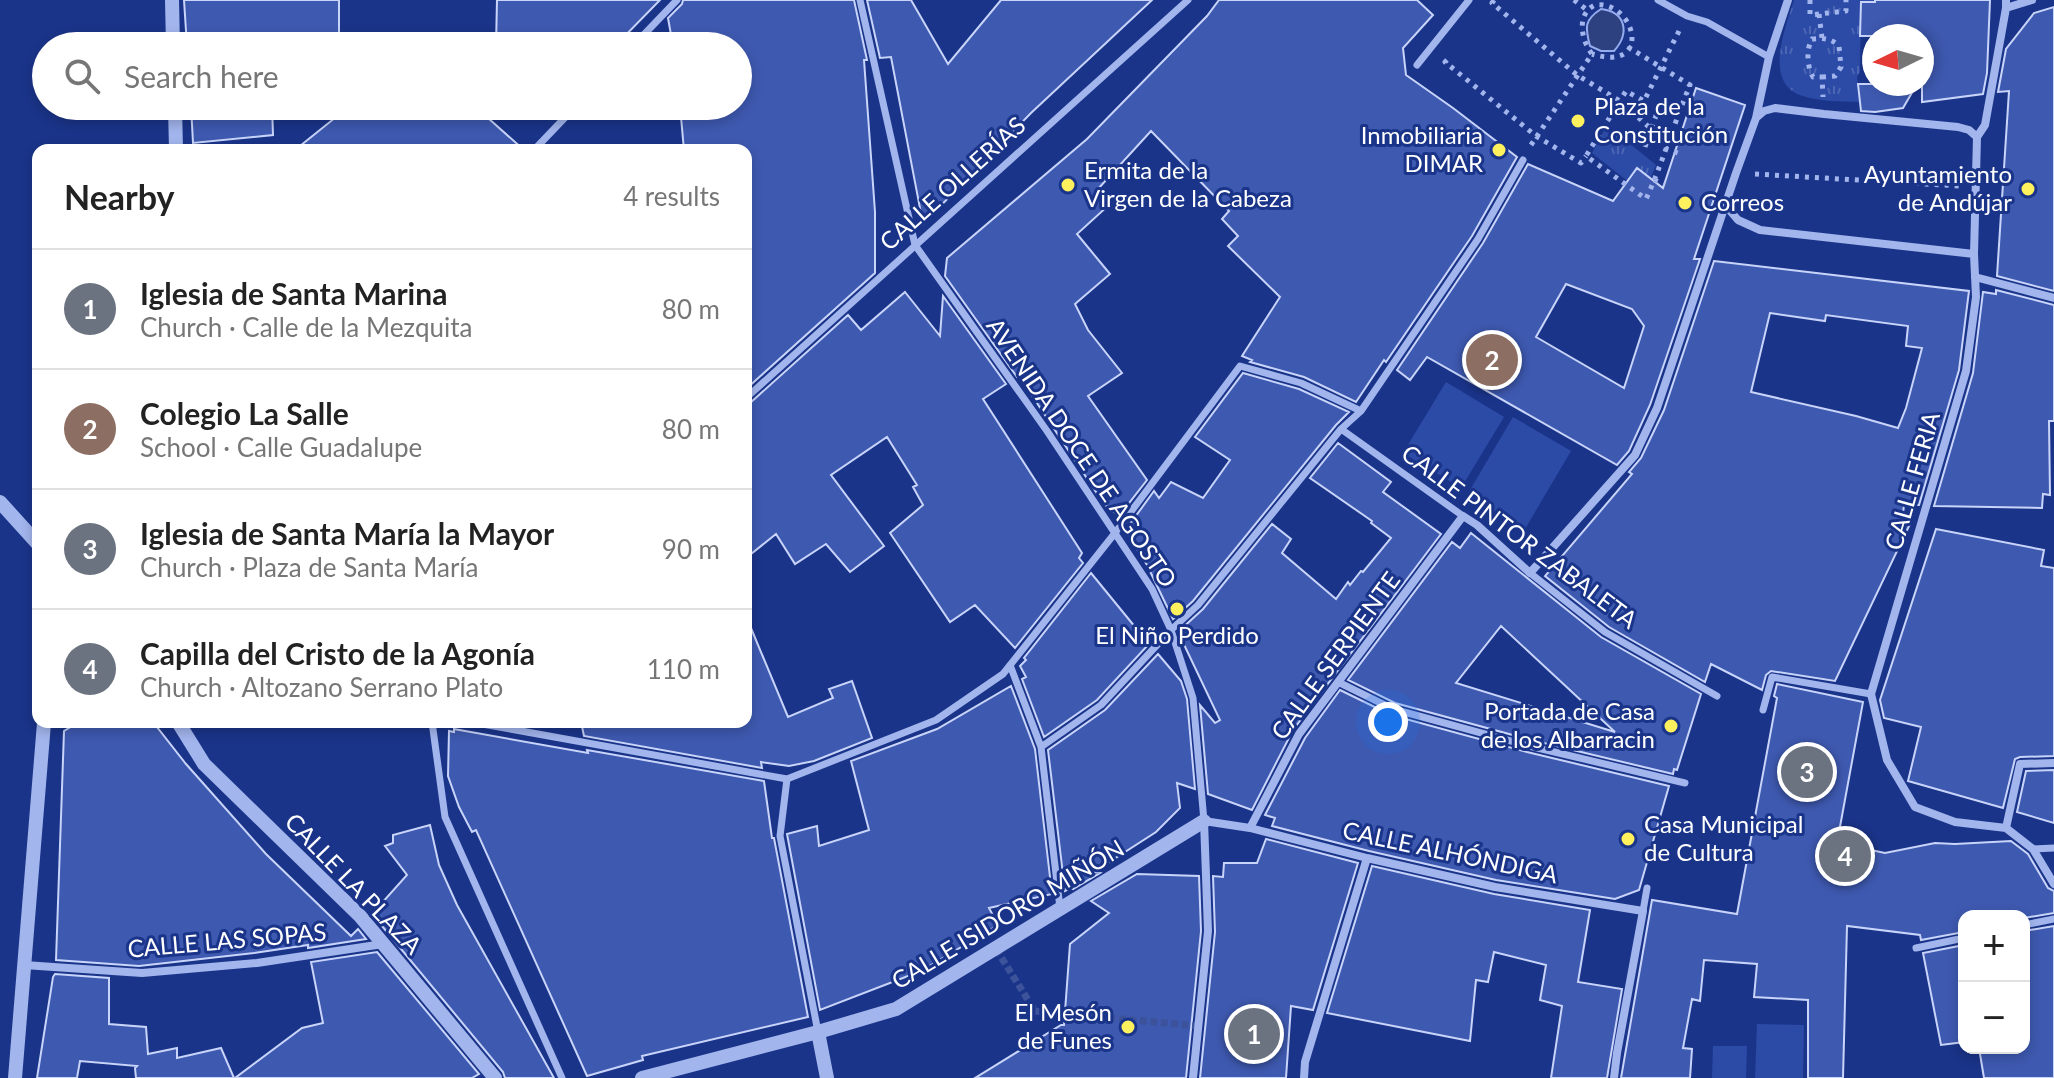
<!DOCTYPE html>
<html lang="en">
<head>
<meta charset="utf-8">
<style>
  :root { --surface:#fff; --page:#f2f2f2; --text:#222; --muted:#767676; --line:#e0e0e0; --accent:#857f3d }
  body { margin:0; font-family:Lato,sans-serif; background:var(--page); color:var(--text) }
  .controls { position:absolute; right:24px; bottom:24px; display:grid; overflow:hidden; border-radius:16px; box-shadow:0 4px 12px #0003 }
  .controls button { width:72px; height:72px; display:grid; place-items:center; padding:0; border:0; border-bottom:2px solid var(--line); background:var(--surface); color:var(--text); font:40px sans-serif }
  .compass { position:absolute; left:1862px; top:24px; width:72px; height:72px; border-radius:50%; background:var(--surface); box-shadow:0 4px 12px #0003; rotate:265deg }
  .you { position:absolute; left:1388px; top:722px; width:28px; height:28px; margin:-20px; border:6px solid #fff; border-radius:50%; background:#1a73e8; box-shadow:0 0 0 12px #1a73e833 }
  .badge { display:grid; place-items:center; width:52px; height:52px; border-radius:50%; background:var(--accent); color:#fff; font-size:26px; font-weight:700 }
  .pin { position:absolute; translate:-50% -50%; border:4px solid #fff; box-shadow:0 2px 8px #0006 }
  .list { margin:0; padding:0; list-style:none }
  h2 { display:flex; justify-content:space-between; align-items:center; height:104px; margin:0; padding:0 32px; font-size:34px }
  h2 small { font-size:26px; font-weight:400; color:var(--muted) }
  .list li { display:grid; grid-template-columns:52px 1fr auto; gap:24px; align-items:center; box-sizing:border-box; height:120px; padding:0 32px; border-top:2px solid var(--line) }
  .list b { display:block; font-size:30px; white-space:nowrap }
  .list p { margin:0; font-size:26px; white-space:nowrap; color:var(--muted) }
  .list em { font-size:26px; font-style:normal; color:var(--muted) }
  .icon { flex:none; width:44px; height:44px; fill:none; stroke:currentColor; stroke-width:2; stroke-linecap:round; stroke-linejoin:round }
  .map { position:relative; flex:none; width:2054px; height:1078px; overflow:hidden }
  .search { position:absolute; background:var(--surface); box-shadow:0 4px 12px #0003; left:32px; top:32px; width:720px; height:88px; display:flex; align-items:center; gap:20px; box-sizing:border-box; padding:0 28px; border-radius:44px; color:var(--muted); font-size:30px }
  .panel { position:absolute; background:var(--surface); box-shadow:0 4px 12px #0003; left:32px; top:144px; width:720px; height:584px; border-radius:16px }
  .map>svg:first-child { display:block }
</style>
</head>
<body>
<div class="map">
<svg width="2054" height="1078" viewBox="0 0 2054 1078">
  <defs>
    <pattern id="park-tufts" width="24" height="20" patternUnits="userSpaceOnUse" patternTransform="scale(2)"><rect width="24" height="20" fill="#2c4ba7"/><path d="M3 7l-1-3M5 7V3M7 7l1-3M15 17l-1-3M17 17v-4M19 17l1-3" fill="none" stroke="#4c66b4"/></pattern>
  </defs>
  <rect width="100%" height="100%" fill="#1a3489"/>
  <path fill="#2c4ba7" d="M1446,382L1504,417L1461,488L1403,453Z
    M1513,417L1571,451L1525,529L1467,495Z
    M1757,1024L1804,1025L1803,1078H1755Z
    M1713,1046H1747L1746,1078H1712Z"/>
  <path fill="url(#park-tufts)" d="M1794,0H1875V2L1861,3L1860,72L1857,77L1860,102C1842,101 1821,102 1803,96C1762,84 1786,27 1794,0Z
    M1607,125L1656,165L1644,194L1592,153Z"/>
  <path fill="#2d4080" stroke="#95adef" stroke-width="2" d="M1601,9C1626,12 1630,33 1614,51H1601L1590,46C1585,27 1584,20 1601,9Z"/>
  <path fill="#3e59b0" stroke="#c8d4f9" stroke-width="2" fill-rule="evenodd" d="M184,0H339V46H187Z
    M497,0H660L615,46H496Z
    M683,0H854L867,60H864L875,212V273L746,389V150H684L680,106H738V46H673L668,18L682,4Z
    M867,0H911L948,64L1001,0H1152L1031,113L923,224L891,57L880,58Z
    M1219,0H1417L1433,15L1403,48L1406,75L1453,108L1517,157L1472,236L1386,362L1384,360L1356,402L1304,377L1250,362L1252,360L1242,356L1280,297L1228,246L1238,236L1222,219L1229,211L1151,131L1097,190L1110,204L1077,234L1110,274L1075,304L1088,330L1122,373L1088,396L1147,480L1119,516L1104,504L1019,376L1017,377L945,276L947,258L1087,139L1207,16Z
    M1875,0H1990L1987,73L1983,94L1922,102V36H1860L1861,2H1875Z
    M2054,7V291L1997,276L2009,91L1998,92L2006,49L2034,13Z
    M1858,84H1917L1903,108L1875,112L1861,111Z
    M1696,88L1745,105L1694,259H1700L1650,405L1629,451L1617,465L1427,357L1410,380L1397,370L1483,243L1528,164L1613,201L1637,168L1663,188ZM1566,284L1632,309L1644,326L1624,388L1536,337Z
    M191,106H272L273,135L193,143Z
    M357,106H502L488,118L524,150H295L341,113Z
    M1714,261L1969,291L1959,370L1919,505H1904L1902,522L1910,524L1835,681L1771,671L1766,675L1762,690L1711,664L1705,682L1609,627L1545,576L1632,474L1629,472L1641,458L1664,410ZM1770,313L1825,321L1826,315L1908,326L1906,346L1922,348L1906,408L1898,428L1856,416L1751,392Z
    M1996,290L2054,305V421H2049L2050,495L2043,494L2042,508L1934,506L1973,373L1983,292L1996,294Z
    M905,292L940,336L943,296L1006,384L983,399L1082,553L1079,558L1083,563L1015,648L975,605L950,622L890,533L923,505L913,487L917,485L887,437L831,475L884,546L850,572L826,544L795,564L776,534L746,558V404L750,403L848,315L861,330Z
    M1243,373L1299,389L1349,412L1336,425L1193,601L1173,619L1147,565L1127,533L1133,527L1130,524L1154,491L1159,498L1171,482L1203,498L1230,460L1195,437Z
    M1338,443L1391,482L1383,492L1441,534L1293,730L1252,810L1208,794L1200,705L1215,723L1220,720L1178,632L1203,609L1272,524L1291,539L1282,553L1336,599L1348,582L1350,585L1361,571L1363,572L1391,538L1371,523L1372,521L1310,478Z
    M1936,529L2044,550L2041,566L2054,568V756L2020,757L2015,759L2003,808L1908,781L1921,727L1884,718L1880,700Z
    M1471,533L1601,637L1701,694L1677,770L1674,769L1673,774L1531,740L1395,703L1348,680L1452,542L1460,548ZM1501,626L1615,732L1456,683Z
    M1091,573L1149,644L1097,700L1044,737L1022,679L1026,677L1020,666L1026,660L1024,658Z
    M746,616L788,717L833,698L829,689L852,681L872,738L814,761L789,766L761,762L762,768L584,736L581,722H746Z
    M1158,654L1181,681L1187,699L1195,789L1177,783L1180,808L1156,832L1094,872L1100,873L1073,889L1071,888L1065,891L1048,750L1105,710Z
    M1777,684L1863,702L1837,843L1885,853L1935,843L1955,844L2011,841L2028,854L2048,888L2054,891V913L2024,918V916H1964V932L1921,940L1920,935L1847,926L1843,1078H1808V1000L1754,997L1757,964L1704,960L1700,1001L1692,999L1683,1048L1692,1049L1690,1078H1621L1652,900L1737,914L1777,698L1774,696Z
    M1011,686L1035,749L1052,894L989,908L998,925L921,971L820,1010L787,834L817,826L819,846L869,830L851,761L937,729Z
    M1340,690L1391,715L1527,752L1669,786L1639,890L1615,899L1496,880L1369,851L1272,826L1275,818L1265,815L1305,738Z
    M79,722H153L186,764L266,854L351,936L358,929L366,939L308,948V945L254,953L139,966L56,960L64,731Z
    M454,729L588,753L587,750L764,781L772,838H774L808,1017L642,1056L643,1060L587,1076L476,830L472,832L459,807L448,776L449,731L454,732Z
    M2054,770V823L2017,812L2026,771Z
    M430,825L439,865L457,905L554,1078H505L503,1072L372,914L407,875L385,846L393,843V835Z
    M1266,839L1358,863L1313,1010L1291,1006L1286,1078H1200L1215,932L1213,876L1223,877L1224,863H1257Z
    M1372,866L1494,894L1590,910L1578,982L1622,989L1607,1078H1551L1562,1006L1540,1000L1546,965L1494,952L1488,982L1476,980L1470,1041L1327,1013Z
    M1137,874L1199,876L1201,931L1186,1078H975L1061,1025H1064L1070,944L1109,913L1091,901Z
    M2054,926V1078H1984L1979,1048H2024V931Z
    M1964,945V1042L1941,1045L1923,953Z
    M377,952L479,1074L472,1078H235L302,1028L323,1023L311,962Z
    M55,974L109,978V1024L146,1027L148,1054L177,1048V1058L221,1048L234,1078H136L135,1068L137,1066L80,1061L77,1078H37L53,977Z"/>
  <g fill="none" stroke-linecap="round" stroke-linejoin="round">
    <path stroke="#3c529b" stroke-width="7" stroke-dasharray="7 3.5" stroke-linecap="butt" d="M996,949L1035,1011L1199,1026"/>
    <path stroke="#a2b5ed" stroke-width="5" stroke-dasharray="4 6" stroke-linecap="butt" d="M1494,0L1492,3L1577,75L1620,101L1650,128L1667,149L1683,155
      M1574,0L1587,10
      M1810,0V15L1846,11V0
      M1819,14L1822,38
      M1628,47L1690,85C1674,123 1663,162 1646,199L1586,156L1626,91L1644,101L1679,31
      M1447,60L1445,62L1536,136L1581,163L1586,156
      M1822,77L1835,76L1841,67L1839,46C1831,38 1823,38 1812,39C1806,49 1807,67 1813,77H1822L1823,97
      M1531,145L1592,54C1581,40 1576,14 1595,5C1635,0 1654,73 1592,54
      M1645,147L1658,110
      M1755,174L1960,186
      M1654,180L1664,184"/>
    <path stroke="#a2b5ed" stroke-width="7" d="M860,0L915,245L1047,431L1152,589L1171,630L1193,698L1204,821
      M1658,0L1687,16L1707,22L1769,57
      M633,46L677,0
      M1417,65L1469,0
      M534,150L576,106
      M746,398L1188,0
      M1341,429L1463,516
      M1530,573L1605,632L1717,696
      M1010,665L1041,747L1060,908
      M1338,682L1393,709L1529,746L1685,783
      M1763,710L1772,677L1871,694
      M432,722L445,817L562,1078
      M471,722L787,779
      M1041,747L1101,705L1171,630L1198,605L1341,429L1361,411L1478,239L1523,160
      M2033,849L2054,848
      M1643,911L1647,888
      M2024,925L2054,919
      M1916,948L1964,938
      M818,1032L780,836L787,779L936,720L1003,674L1115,533L1240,366L1301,383L1361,411"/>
    <path stroke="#a2b5ed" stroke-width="8" d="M2006,8L2032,0
      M1757,117L1764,111L1775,108L1824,114L1958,127L1969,130L1977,137L1974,254L1976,297L1966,371L1871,694L1887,760L1915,807L1955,822L2006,828L2033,849L2054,884
      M1977,137L1985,125L2006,8V0
      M1726,206L1738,220L1760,230L1974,254
      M1975,277L2054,298
      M1250,828L1367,858L1495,887L1643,911L1617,1053L1614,1078
      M2006,828L2020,764L2054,763
      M24,965L142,973L257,963L383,944
      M1193,1078L1208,931L1204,821L1250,828L1299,734L1463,516L1477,525L1530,573L1635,455L1657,408L1736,173L1756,118L1769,57L1788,0
      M1304,1078L1305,1062L1367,858"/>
    <path stroke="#a2b5ed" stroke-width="14" d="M172,0L173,46
      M175,106L176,150
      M0,502L38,544
      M178,722L204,764L360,916L495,1078
      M818,1032L827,1078
      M15,1078L44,723L46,722
      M642,1078L818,1032L896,1009L1204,821"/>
  </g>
  <g fill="#fff15e" stroke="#1a3489" stroke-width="3">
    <circle cx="1578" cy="121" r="8"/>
    <circle cx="1499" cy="150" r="8"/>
    <circle cx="1068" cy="185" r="8"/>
    <circle cx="2028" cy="189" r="8"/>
    <circle cx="1685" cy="203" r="8"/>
    <circle cx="1177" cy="609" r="8"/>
    <circle cx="1671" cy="726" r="8"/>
    <circle cx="1628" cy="839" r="8"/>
    <circle cx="1128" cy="1027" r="8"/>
  </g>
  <g text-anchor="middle" stroke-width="6" stroke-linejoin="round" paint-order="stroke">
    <g font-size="24" fill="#fff" stroke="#1a3489" text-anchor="start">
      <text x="1594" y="115">Plaza de la<tspan x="1594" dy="28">Constitución</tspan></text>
      <text x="1483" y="144" text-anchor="end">Inmobiliaria<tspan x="1483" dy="28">DIMAR</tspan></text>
      <text x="1084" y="179">Ermita de la<tspan x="1084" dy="28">Virgen de la Cabeza</tspan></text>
      <text x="2012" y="183" text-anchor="end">Ayuntamiento<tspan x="2012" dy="28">de Andújar</tspan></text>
      <text x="1701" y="211">Correos</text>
      <text x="1177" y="644" text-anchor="middle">El Niño Perdido</text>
      <text x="1655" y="720" text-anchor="end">Portada de Casa<tspan x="1655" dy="28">de los Albarracin</tspan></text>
      <text x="1644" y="833">Casa Municipal<tspan x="1644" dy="28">de Cultura</tspan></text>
      <text x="1112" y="1021" text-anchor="end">El Mesón<tspan x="1112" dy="28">de Funes</tspan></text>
    </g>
    <g font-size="24" fill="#fff" stroke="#1a3489">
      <text transform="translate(953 184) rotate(-42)" y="8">CALLE OLLERÍAS</text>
      <text transform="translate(1081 453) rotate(56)" y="8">AVENIDA DOCE DE AGOSTO</text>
      <text transform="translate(1913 481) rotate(-74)" y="8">CALLE FERIA</text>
      <text transform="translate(1519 537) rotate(37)" y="8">CALLE PINTOR ZABALETA</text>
      <text transform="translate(1336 656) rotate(-54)" y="8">CALLE SERPIENTE</text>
      <text transform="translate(1450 853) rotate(12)" y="8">CALLE ALHÓNDIGA</text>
      <text transform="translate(353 884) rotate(46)" y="8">CALLE LA PLAZA</text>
      <text transform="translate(1008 915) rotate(-31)" y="8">CALLE ISIDORO MIÑÓN</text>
      <text transform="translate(227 941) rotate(-5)" y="8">CALLE LAS SOPAS</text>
    </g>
  </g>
</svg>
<div class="controls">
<button>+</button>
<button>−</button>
</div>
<svg class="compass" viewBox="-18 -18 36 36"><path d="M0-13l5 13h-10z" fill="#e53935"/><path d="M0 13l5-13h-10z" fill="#767676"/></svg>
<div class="you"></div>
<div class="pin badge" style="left:1254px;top:1034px;background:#6b7280">1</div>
<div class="pin badge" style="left:1492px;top:360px;background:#8d6e63">2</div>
<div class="pin badge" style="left:1807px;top:772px;background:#6b7280">3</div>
<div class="pin badge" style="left:1845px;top:856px;background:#6b7280">4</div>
<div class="search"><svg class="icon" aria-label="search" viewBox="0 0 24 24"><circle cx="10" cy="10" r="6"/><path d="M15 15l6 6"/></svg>Search here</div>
<section class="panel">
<h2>Nearby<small>4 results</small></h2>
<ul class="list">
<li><span class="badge" style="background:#6b7280">1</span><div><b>Iglesia de Santa Marina</b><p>Church · Calle de la Mezquita</p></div><em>80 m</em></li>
<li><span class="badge" style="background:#8d6e63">2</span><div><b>Colegio La Salle</b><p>School · Calle Guadalupe</p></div><em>80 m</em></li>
<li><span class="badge" style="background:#6b7280">3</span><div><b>Iglesia de Santa María la Mayor</b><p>Church · Plaza de Santa María</p></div><em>90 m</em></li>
<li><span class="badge" style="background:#6b7280">4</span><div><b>Capilla del Cristo de la Agonía</b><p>Church · Altozano Serrano Plato</p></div><em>110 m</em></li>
</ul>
</section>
</div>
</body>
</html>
